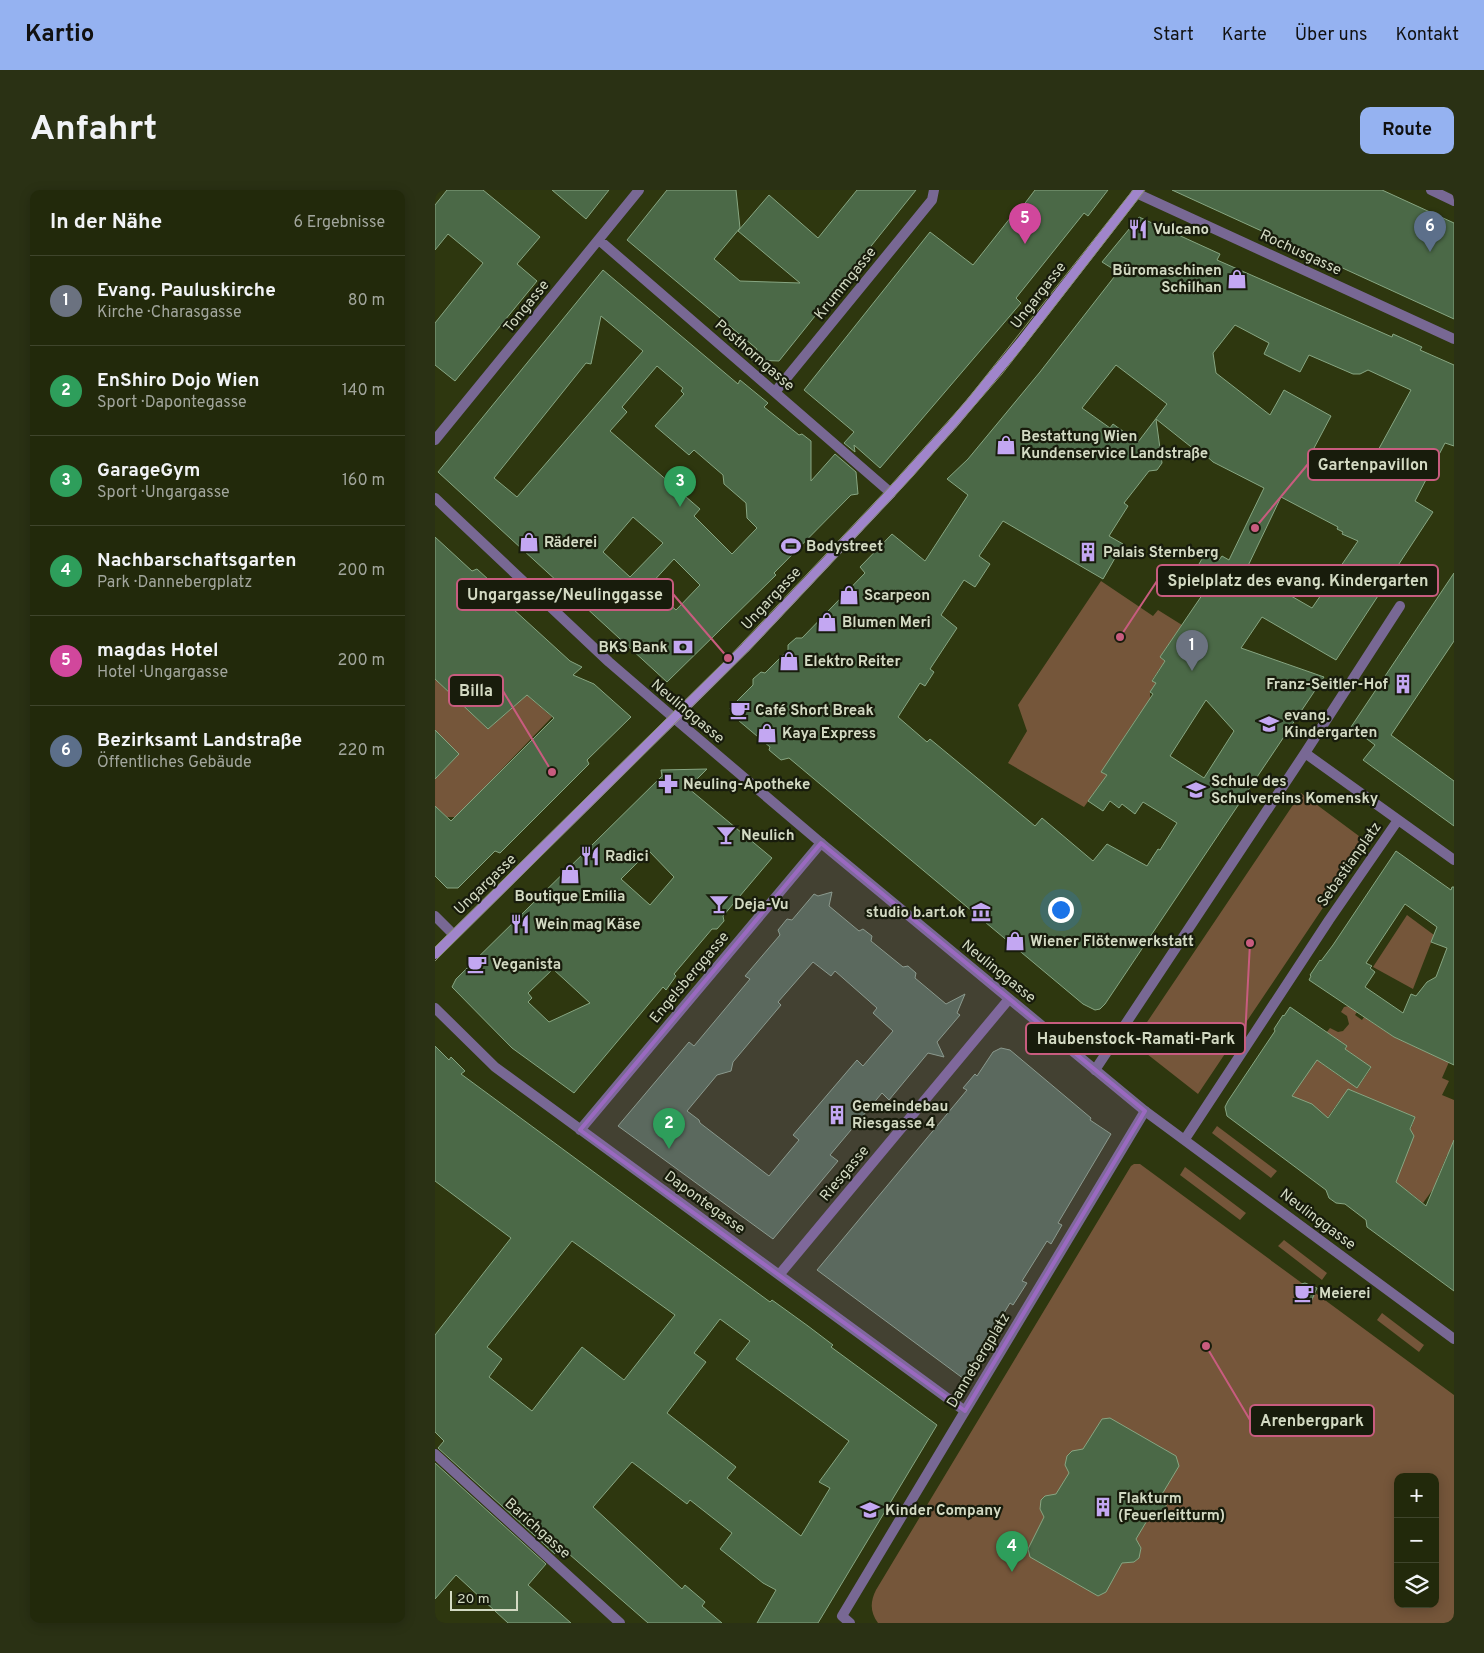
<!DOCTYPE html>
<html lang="de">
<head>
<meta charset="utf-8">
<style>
  :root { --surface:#22290b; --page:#2a3114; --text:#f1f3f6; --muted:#a2a69d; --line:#3f452c; --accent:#95b2f1 }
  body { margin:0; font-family:Overpass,sans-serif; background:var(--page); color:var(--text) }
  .controls { position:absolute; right:15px; bottom:15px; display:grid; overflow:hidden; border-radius:10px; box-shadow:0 2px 12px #0003 }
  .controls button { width:45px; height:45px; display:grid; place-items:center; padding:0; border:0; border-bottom:1px solid var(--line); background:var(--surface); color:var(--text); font:25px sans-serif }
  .scale { position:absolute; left:15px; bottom:12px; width:68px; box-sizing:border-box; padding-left:5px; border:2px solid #d3dac3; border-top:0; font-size:14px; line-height:18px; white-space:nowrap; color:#d3dac3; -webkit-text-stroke:4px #181c0c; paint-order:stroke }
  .you { position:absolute; left:625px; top:719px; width:18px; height:18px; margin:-12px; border:4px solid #fff; border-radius:50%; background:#1a73e8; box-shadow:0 0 0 8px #1a73e833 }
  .badge { display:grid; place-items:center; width:32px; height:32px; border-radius:50%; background:var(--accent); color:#fff; font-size:16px; font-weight:700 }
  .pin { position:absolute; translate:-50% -41px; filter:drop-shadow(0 1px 2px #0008) }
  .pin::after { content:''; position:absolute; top:26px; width:18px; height:15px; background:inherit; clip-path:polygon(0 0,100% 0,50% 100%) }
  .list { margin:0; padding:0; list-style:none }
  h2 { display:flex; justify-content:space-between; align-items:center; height:65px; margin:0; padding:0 20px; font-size:21px }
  h2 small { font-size:16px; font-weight:400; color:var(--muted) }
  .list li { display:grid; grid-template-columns:32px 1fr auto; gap:15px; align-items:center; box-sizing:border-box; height:90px; padding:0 20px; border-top:1px solid var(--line) }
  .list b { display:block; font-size:19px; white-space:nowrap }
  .list p { margin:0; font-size:16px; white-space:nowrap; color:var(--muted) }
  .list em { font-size:16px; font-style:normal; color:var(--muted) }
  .icon { flex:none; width:28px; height:28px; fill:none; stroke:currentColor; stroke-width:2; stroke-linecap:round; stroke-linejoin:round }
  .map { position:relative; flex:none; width:1019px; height:1433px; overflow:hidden; border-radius:10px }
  header { display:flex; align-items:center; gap:30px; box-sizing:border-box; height:70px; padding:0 25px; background:var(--accent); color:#111 }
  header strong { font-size:24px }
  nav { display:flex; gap:28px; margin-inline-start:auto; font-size:18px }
  .intro { display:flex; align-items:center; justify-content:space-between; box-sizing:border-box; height:120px; padding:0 30px }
  h1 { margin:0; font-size:35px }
  .button { padding:12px 22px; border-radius:10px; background:var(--accent); color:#111; font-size:18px; font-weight:700 }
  main { display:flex; gap:30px; padding:0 30px }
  aside { flex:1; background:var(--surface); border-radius:10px; box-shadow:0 2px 12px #0003 }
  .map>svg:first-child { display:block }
</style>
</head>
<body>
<header>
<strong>Kartio</strong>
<nav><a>Start</a><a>Karte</a><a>Über uns</a><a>Kontakt</a></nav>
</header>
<div class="intro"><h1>Anfahrt</h1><a class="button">Route</a></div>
<main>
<aside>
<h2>In der Nähe<small>6 Ergebnisse</small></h2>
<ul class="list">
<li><span class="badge" style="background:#6b7280">1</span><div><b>Evang. Pauluskirche</b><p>Kirche · Charasgasse</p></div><em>80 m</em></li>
<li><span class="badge" style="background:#2e9e5b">2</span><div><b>EnShiro Dojo Wien</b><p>Sport · Dapontegasse</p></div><em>140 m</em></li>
<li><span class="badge" style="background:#2e9e5b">3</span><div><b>GarageGym</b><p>Sport · Ungargasse</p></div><em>160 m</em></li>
<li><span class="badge" style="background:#2e9e5b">4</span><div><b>Nachbarschaftsgarten</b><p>Park · Dannebergplatz</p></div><em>200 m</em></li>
<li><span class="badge" style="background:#d1479c">5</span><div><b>magdas Hotel</b><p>Hotel · Ungargasse</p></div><em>200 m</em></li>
<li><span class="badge" style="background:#5c6f8a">6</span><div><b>Bezirksamt Landstraße</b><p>Öffentliches Gebäude</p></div><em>220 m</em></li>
</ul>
</aside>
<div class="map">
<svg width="1019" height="1433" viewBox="0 0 1019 1433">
  <rect width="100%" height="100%" fill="#2e370f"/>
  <path fill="#75563a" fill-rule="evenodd" d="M666,391L718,426L723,420L747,435L725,467L730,471L717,490L721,493L715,502L716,530L705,523L667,581L672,585L649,617L573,573L592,541L583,515Z
    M0,489L53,539L92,505L117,527L21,627H12L0,616V589L24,564L0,540Z
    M866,603L932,652L763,904L698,853Z
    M972,725L999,745L978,799L938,777Z
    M914,816L922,822L920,825L927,830L929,827L959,847L1014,872L1007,888L1014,891L1007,905L1019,910V960L1012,965L1002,989L1004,991L988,1013L958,990L980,927L935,909L918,920L905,910L888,934C879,912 878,914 855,909L881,869L907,888L910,884L925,894L936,878L910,859L912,856L891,843L895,838L903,842L908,841L914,834L912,826L906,822L909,817Z
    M782,936L842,981L836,988L777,943Z
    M699,974H705L1019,1205V1433H443C435,1422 435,1412 441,1400L696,976ZM963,1287H1000V1414H963Z
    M750,977L811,1023L805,1030L745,985Z
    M849,1050L892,1083L887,1090L843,1056Z
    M947,1123L989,1155L984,1162L942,1130Z"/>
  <path fill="#4b6947" stroke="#87a682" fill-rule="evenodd" d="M12,0H48L105,47L82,74L102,91L20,191L0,175V133L48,73L13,44L0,60V15Z
    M117,0H174L151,29Z
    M232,0H301L305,38L279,69L305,91L365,93L303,41L334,5L383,48L422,0H481L344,171L316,170L322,159L192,50Z
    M600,0H673L653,26L649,23L581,108L586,113L445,278L419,255L420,262L409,253L419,242L369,200L495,42L538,75L576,27L578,29Z
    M737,0H947L1019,33V129Z
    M704,27L785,64L782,70L957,147L958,144L987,157L985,160L1019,175V256L1010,253L980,311L998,322L901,470L827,427L806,458L889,487L670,814L665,819L660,820L648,814L354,568L346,570L334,560L335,557L297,525L295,518L318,495V489L326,482L330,483L353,460V455L361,448H367L430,383L425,377L457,344L490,371L533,305L512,289L533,269L605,182L683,82L667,72ZM800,135L834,153L829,164L865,182L874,165L918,184H925L933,180L976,200L929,286L878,260L896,226L849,200L835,225L781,183L778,163ZM681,175L732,214L703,252L678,234L675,238L647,218ZM721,229L765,264L767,262L778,272L829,298L794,370L787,366L784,370L771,362L757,386L774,395L725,467L730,471L717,491L721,493L715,502L718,504L666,582L672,585L653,611L668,621L675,611L684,618L687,614L700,624L708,612L742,633L725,660L723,659L712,676L672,654L658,671L607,628L600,636L495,549L492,552L463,527L485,493L490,496L499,482L495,479L522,438L506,425L529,390L540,397L544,391L555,374L544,366L568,331L668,389L688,354L674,346L693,316L689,313L714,281L722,280L727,273ZM846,307L903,337L902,339L908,342L907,344L923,351L877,418L811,380ZM771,510L799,541L769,588L735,566Z
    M168,80L303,194L305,190L333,213L329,217L364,245L367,244L376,251V291L400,264L421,282L423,304L416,305L339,383L341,385L232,492L3,282ZM166,126L208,161L82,307L59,288L151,173L156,174ZM222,176L248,198L246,201L249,204L220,236L254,265L259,260L288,285L289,294L311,313L312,328L322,338L297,364L259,326L265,319L175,241L192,222L187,217ZM198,327L228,353L195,387L168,362ZM239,369L265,395L241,420L214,396Z
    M0,347L37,381L42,379L67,402L66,408L135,471L147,477L138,485L159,494L196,527L152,570L154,574L65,663L60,661L23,698H12L0,686V616L16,631L119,528L92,505L53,539L0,489Z
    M1019,383V451L956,545L1019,591V636L928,570L940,555L916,537Z
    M0,540L24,564L0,589Z
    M272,579L253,598L337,668L288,726L289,731L282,739H277L239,784L241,786L231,800L228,797L139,903L77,858L17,797L21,789L227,586L226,580ZM214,661L239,687L215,715L186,689ZM118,779L155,813L114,832L93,812L97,808L93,803Z
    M961,661L1016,700L1017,697H1019V875L959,847L874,790L876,786L875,785L885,770L886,771L898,755ZM970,714L1002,737L996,752L1012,758L1001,787L992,792L981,806L976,804L968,823L930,797L940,782L935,778L937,776L931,773Z
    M397,702L394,716L424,741L428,739L437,746L436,751L468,777L473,776L481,783L480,788L511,814L530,804L522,823L525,825L502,852L509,867L493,863L454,910L447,903L395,965L403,971L338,1049L183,936L254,852L259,856L315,789L310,786L345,745L343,740L352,729L357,730L379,704L383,706ZM378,772L396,786L400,781L442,818L438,823L458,841L428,876L422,870L416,877L358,945L364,950L334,986L265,933L264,930L252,921L282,885L296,881L298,872L346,815L343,812Z
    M855,817L912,856L910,859L936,877L922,898L882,870L857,906L877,914L893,928L913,899L980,927L975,939L979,946L961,992L991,1016L1019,950V1101L932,1037L931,1030L910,1014L901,1013L894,1008L891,1000L792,926L790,917L793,911L840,841L839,839L848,825L849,826Z
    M0,856L14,870L16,867L30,881L26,884L335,1112L337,1110L373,1136L398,1155L396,1157L502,1235L383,1433H322L341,1400L328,1393L285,1359L297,1343L255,1310L252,1314L197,1272L158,1317L247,1399L250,1395L270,1412L267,1416L287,1433H213L126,1357L120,1364L3,1258L9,1251L0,1242V1145L76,1048L0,991ZM137,1051L240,1125L189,1190L147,1157L97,1221L54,1187L67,1169L52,1157ZM285,1129L315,1151L301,1169L414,1251L384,1292L395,1298L366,1346L292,1288L301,1277L232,1223L271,1172L259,1163Z
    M566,858L575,860L656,928L655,930L676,944L623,1033L627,1035L616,1054L612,1051L587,1091L592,1093L578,1115L575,1113L529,1189L382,1080L532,900L528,898L540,884L542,886L558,862Z
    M870,1093L882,1098L875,1114L862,1109L859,1096Z
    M675,1228L741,1266L744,1276L726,1306L731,1315V1322L726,1328L713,1329L701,1349L706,1358L704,1368L699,1372L687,1373L671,1402L663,1406L595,1367L593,1359L609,1327L605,1319L606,1310L610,1306L621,1304L634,1283L630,1275L632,1266L637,1261L648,1259L667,1229Z
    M0,1273L111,1374L93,1395L136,1433H73L21,1385L0,1409Z"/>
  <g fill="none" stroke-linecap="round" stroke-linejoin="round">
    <path stroke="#786894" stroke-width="10" d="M164,50L456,303
      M340,202L497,10L499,0
      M0,250L204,0
      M0,308L174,472L239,528
      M870,563L1019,670
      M0,726L19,745
      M0,818L60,877L530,1221
      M660,880L870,563L965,416
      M145,940L386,653
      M750,949L894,730L963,630
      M344,1085L574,809
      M0,1264L185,1433
      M415,1433L407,1426L710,921"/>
    <path stroke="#786894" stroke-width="10" d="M996,0L1019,11
      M701,3L1019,149
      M239,528L386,653L710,921L1019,1149"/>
    <path stroke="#a085cb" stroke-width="10" d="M0,764L310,458L456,303L517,235L586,152L704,0"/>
    <path stroke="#878f70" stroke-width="1" d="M0,757L293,468L457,294L532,210L698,0
      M0,771L318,456L478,286L567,184L710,0"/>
  </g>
  <path fill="#9a69c0" fill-opacity="0.2" stroke="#9a69c0" stroke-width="4" stroke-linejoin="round" d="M386,653L710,921L530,1221L145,940Z"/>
  <defs>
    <symbol id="restaurant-bare" viewBox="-9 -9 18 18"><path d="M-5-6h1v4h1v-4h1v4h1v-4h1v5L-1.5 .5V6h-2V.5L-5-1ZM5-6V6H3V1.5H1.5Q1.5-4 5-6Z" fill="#c3a7f2" stroke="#181c0c" stroke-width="2.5" paint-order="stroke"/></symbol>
    <symbol id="shop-bare" viewBox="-9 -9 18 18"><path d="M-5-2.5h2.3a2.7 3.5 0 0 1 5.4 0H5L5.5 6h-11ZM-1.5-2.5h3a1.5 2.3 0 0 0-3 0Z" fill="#c3a7f2" stroke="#181c0c" stroke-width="2.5" paint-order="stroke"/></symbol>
    <symbol id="stadium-bare" viewBox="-9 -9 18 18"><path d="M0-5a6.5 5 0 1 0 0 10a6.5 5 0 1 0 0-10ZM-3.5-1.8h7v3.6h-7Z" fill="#c3a7f2" stroke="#181c0c" stroke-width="2.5" paint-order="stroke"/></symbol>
    <symbol id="building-bare" viewBox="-9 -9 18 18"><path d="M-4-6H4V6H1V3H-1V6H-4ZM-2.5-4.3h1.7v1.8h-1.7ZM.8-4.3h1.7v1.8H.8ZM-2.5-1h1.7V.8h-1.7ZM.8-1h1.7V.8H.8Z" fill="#c3a7f2" stroke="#181c0c" stroke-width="2.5" paint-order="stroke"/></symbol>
    <symbol id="bank-bare" viewBox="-9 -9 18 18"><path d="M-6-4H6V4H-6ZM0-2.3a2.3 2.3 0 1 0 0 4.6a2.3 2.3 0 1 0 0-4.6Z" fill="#c3a7f2" stroke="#181c0c" stroke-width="2.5" paint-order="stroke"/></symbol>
    <symbol id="cafe-bare" viewBox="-9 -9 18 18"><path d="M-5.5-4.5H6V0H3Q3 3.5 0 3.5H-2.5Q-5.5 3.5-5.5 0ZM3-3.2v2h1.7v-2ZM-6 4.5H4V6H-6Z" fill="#c3a7f2" stroke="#181c0c" stroke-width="2.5" paint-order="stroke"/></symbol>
    <symbol id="school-bare" viewBox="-9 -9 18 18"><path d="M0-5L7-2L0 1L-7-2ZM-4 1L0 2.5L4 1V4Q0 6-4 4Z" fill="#c3a7f2" stroke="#181c0c" stroke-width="2.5" paint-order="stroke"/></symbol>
    <symbol id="pharmacy-bare" viewBox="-9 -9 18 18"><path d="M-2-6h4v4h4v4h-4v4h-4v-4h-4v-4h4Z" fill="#c3a7f2" stroke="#181c0c" stroke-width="2.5" paint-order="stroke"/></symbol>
    <symbol id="bar-bare" viewBox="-9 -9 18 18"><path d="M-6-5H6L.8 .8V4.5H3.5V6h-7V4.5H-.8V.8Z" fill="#c3a7f2" stroke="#181c0c" stroke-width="2.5" paint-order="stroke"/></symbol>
    <symbol id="museum-bare" viewBox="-9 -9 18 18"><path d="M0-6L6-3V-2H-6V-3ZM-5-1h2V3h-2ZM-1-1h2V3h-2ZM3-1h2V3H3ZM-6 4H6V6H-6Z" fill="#c3a7f2" stroke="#181c0c" stroke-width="2.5" paint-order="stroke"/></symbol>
  </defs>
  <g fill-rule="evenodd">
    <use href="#restaurant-bare" x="689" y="25" width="28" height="28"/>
    <use href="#shop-bare" x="788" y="75" width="28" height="28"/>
    <use href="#shop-bare" x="557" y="241" width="28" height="28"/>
    <use href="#shop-bare" x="80" y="338" width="28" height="28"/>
    <use href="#stadium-bare" x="342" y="342" width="28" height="28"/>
    <use href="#building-bare" x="639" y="348" width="28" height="28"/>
    <use href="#shop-bare" x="400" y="391" width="28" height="28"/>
    <use href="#shop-bare" x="378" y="418" width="28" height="28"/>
    <use href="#bank-bare" x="234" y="443" width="28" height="28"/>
    <use href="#shop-bare" x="340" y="457" width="28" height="28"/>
    <use href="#building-bare" x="954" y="480" width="28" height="28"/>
    <use href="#cafe-bare" x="291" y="506" width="28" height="28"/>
    <use href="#school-bare" x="820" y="520" width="28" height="28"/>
    <use href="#shop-bare" x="318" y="529" width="28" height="28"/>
    <use href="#pharmacy-bare" x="219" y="580" width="28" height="28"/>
    <use href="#school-bare" x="747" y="586" width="28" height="28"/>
    <use href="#bar-bare" x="277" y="631" width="28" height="28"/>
    <use href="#restaurant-bare" x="141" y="652" width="28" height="28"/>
    <use href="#shop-bare" x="121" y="670" width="28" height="28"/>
    <use href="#bar-bare" x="270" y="700" width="28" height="28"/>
    <use href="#museum-bare" x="532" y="708" width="28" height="28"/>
    <use href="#restaurant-bare" x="71" y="720" width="28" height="28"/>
    <use href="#shop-bare" x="566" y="737" width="28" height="28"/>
    <use href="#cafe-bare" x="28" y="760" width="28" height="28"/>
    <use href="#building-bare" x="388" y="911" width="28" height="28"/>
    <use href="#cafe-bare" x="855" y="1089" width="28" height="28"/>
    <use href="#building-bare" x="654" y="1303" width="28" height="28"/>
    <use href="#school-bare" x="421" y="1306" width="28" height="28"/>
  </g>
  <g text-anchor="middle" stroke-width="4.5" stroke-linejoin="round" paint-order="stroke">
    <g font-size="15" font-weight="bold" fill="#d3dac3" stroke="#181c0c" text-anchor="start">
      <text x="718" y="44">Vulcano</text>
      <text x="787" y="85" text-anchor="end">Büromaschinen<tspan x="787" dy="17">Schilhan</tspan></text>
      <text x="586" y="251">Bestattung Wien<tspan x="586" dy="17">Kundenservice Landstraße</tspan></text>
      <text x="109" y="357">Räderei</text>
      <text x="371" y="361">Bodystreet</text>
      <text x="668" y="367">Palais Sternberg</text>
      <text x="429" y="410">Scarpeon</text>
      <text x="407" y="437">Blumen Meri</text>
      <text x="233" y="462" text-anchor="end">BKS Bank</text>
      <text x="369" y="476">Elektro Reiter</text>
      <text x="953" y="499" text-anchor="end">Franz-Seitler-Hof</text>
      <text x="320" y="525">Café Short Break</text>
      <text x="849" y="530">evang.<tspan x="849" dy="17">Kindergarten</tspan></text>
      <text x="347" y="548">Kaya Express</text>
      <text x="776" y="596">Schule des<tspan x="776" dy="17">Schulvereins Komensky</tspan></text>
      <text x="248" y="599">Neuling-Apotheke</text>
      <text x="306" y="650">Neulich</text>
      <text x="170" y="671">Radici</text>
      <text x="135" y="711" text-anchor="middle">Boutique Emilia</text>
      <text x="299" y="719">Deja-Vu</text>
      <text x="531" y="727" text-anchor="end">studio b.art.ok</text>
      <text x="100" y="739">Wein mag Käse</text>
      <text x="595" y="756">Wiener Flötenwerkstatt</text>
      <text x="57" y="779">Veganista</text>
      <text x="417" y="921">Gemeindebau<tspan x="417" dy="17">Riesgasse 4</tspan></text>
      <text x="884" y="1108">Meierei</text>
      <text x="683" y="1313">Flakturm<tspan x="683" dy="17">(Feuerleitturm)</tspan></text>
      <text x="450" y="1325">Kinder Company</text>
    </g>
    <g font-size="15" fill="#d3dac3" stroke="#181c0c">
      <text transform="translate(866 62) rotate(25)" y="5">Rochusgasse</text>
      <text transform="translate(410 93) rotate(-51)" y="5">Krummgasse</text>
      <text transform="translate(603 105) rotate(-52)" y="5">Ungargasse</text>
      <text transform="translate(91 116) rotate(-51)" y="5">Tongasse</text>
      <text transform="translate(320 165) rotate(41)" y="5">Posthorngasse</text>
      <text transform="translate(336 408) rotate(-47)" y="5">Ungargasse</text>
      <text transform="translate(253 521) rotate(40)" y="5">Neulinggasse</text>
      <text transform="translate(914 674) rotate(-55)" y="5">Sebastianplatz</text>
      <text transform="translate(50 694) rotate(-44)" y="5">Ungargasse</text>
      <text transform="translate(564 781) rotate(39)" y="5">Neulinggasse</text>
      <text transform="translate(254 787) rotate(-50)" y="5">Engelsberggasse</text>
      <text transform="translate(409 983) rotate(-50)" y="5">Riesgasse</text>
      <text transform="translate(270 1012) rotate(36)" y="5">Dapontegasse</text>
      <text transform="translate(883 1029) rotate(37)" y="5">Neulinggasse</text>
      <text transform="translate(543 1170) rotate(-59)" y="5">Dannebergplatz</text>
      <text transform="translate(103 1338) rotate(42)" y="5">Barichgasse</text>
    </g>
  </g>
  <path fill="none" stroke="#c85c7f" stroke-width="2" d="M820 338L873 274M685 447L722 391M293 468L238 404M117 582L68 501M815 753L810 848M771 1156L815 1230"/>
  <g fill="#c85c7f" stroke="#181c0c" stroke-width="2">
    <circle cx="820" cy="338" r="5"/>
    <circle cx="685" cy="447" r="5"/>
    <circle cx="293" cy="468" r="5"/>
    <circle cx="117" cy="582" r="5"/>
    <circle cx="815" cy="753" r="5"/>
    <circle cx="771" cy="1156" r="5"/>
  </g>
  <g fill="#181c0c" stroke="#c85c7f" stroke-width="2">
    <rect x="873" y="259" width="131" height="31" rx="5"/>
    <rect x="722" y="375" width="281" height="31" rx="5"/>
    <rect x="22" y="389" width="216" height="31" rx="5"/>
    <rect x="14" y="485" width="54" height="31" rx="5"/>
    <rect x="591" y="833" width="219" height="31" rx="5"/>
    <rect x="815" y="1215" width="124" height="31" rx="5"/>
  </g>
  <g font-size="16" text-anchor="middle" font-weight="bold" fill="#d3dac3">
    <text x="938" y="280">Gartenpavillon</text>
    <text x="863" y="396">Spielplatz des evang. Kindergarten</text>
    <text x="130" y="410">Ungargasse/Neulinggasse</text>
    <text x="41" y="506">Billa</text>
    <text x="701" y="854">Haubenstock-Ramati-Park</text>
    <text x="877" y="1236">Arenbergpark</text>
  </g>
</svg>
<div class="controls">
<button>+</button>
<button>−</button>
<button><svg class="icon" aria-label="layers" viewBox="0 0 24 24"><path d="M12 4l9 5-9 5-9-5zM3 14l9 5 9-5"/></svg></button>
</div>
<div class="scale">20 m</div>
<div class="you"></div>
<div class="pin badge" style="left:757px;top:481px;background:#6b7280">1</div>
<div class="pin badge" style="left:234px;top:959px;background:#2e9e5b">2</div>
<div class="pin badge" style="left:245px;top:317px;background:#2e9e5b">3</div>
<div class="pin badge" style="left:577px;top:1382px;background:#2e9e5b">4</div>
<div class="pin badge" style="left:590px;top:54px;background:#d1479c">5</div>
<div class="pin badge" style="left:995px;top:62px;background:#5c6f8a">6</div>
</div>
</main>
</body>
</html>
